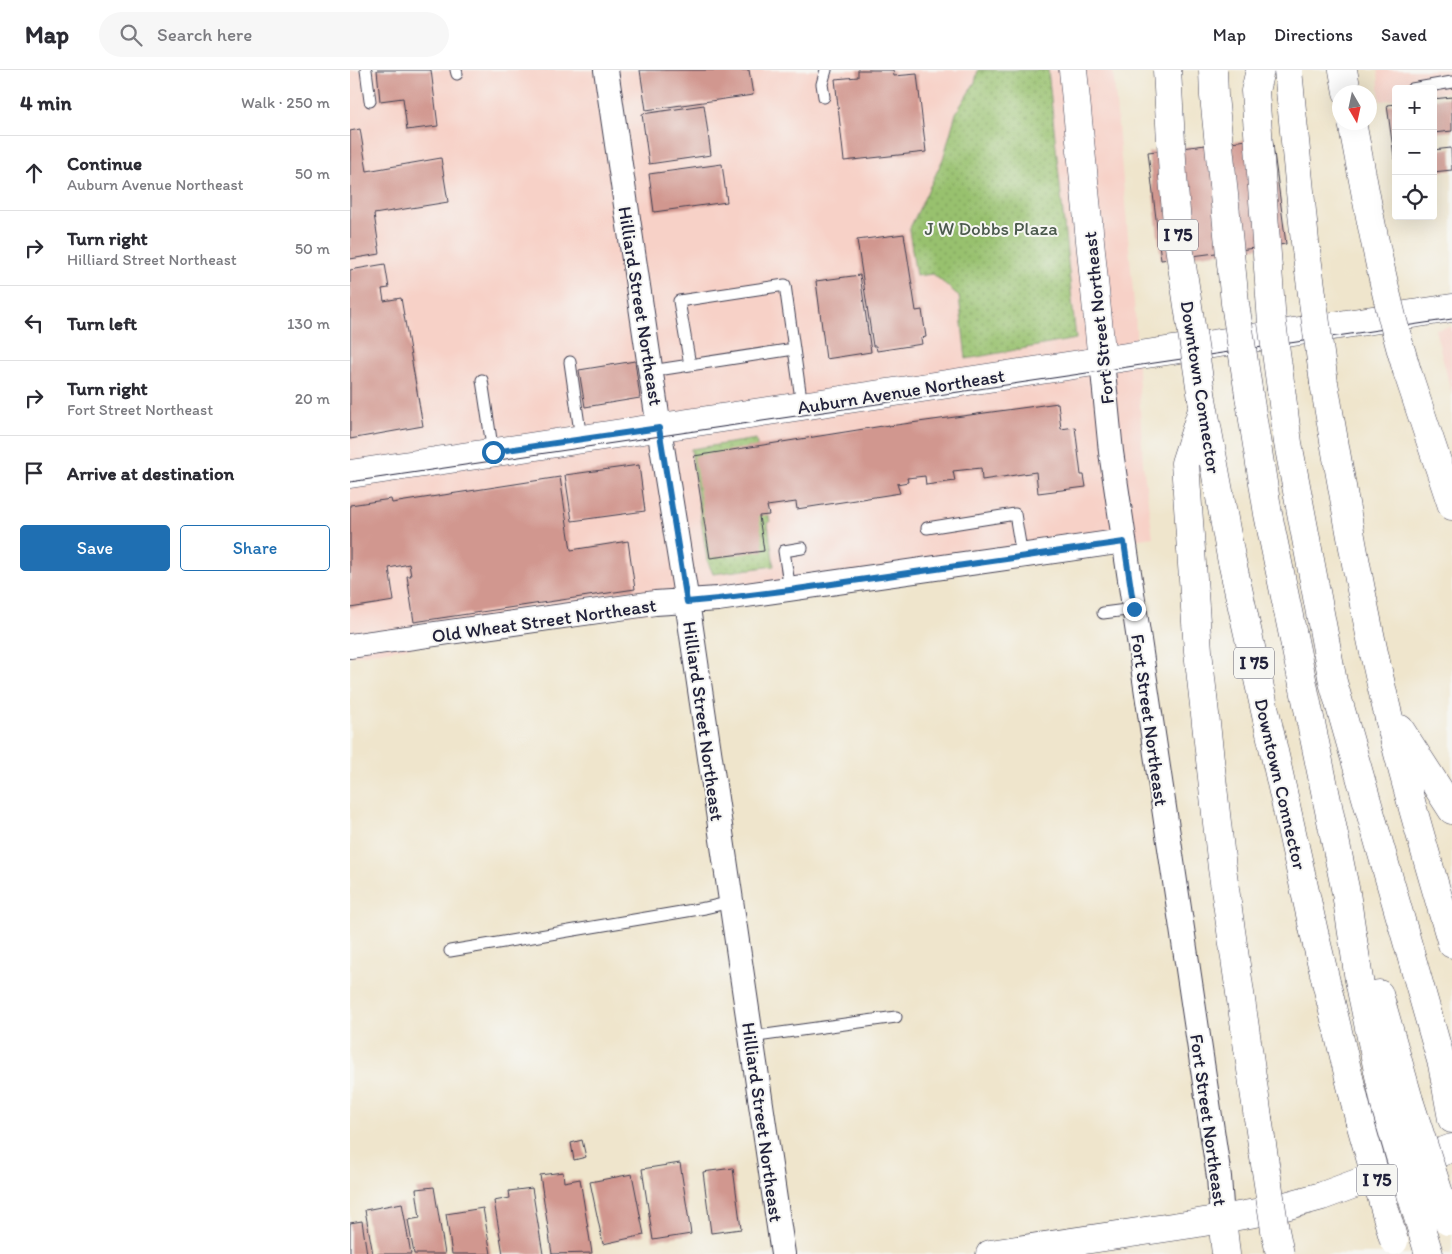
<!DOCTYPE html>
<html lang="en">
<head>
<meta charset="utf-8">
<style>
  :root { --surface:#fff; --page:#f7f7f7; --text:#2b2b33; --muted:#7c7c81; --line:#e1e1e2; --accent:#1f6fb2 }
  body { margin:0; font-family:Itim,sans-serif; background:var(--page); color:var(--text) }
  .controls { position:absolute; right:15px; top:15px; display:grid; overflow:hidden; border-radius:5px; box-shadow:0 5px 20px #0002 }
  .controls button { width:45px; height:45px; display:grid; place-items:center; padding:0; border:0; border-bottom:1px solid var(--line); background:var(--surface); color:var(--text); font:25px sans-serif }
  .compass { position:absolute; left:982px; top:15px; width:45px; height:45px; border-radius:50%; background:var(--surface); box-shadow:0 5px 20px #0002; rotate:171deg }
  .stop { position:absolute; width:15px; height:15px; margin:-11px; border:4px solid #1f6fb2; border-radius:50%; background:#fff }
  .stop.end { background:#1f6fb2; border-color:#fff; box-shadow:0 1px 5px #0008 }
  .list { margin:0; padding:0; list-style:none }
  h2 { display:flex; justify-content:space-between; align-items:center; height:65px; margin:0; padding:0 20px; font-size:21px }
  h2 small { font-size:16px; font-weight:400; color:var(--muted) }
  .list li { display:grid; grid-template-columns:32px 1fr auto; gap:15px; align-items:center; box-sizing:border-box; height:75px; padding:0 20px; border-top:1px solid var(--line) }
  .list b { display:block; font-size:19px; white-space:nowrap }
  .list p { margin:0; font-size:16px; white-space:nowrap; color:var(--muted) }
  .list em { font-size:16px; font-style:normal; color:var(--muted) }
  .actions { display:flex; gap:10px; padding:15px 20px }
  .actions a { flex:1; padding:11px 0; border:1px solid var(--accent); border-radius:5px; text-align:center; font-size:18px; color:var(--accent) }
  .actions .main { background:var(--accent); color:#fff }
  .icon { flex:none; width:28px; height:28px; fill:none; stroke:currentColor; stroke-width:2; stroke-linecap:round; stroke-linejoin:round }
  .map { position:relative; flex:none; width:1102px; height:1184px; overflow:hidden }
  header { display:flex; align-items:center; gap:30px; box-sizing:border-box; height:70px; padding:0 25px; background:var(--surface); border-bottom:1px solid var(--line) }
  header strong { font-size:24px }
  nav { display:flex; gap:28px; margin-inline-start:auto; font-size:18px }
  .search { width:350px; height:45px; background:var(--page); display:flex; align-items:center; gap:12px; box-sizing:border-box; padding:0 18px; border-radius:28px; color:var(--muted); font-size:19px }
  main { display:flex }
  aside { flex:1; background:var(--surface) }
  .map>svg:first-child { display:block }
</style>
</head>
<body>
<header>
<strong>Map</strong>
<div class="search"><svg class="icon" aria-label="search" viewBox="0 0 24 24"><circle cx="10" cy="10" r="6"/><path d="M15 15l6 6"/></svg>Search here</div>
<nav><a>Map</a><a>Directions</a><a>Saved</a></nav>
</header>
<main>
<aside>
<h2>4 min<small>Walk · 250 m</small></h2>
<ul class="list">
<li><svg class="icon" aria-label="ahead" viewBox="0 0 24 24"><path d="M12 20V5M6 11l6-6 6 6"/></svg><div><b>Continue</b><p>Auburn Avenue Northeast</p></div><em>50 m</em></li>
<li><svg class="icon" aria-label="right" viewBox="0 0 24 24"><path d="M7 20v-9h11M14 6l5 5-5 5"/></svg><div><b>Turn right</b><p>Hilliard Street Northeast</p></div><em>50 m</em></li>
<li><svg class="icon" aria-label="left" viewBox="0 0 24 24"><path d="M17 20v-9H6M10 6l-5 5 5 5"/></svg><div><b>Turn left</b></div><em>130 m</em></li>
<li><svg class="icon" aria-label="right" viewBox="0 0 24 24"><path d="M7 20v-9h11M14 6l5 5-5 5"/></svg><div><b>Turn right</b><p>Fort Street Northeast</p></div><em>20 m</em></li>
<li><svg class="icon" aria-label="arrive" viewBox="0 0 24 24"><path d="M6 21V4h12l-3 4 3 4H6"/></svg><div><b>Arrive at destination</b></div></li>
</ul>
<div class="actions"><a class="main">Save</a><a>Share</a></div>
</aside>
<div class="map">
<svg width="1102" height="1184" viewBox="0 0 1102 1184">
  <defs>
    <pattern id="green-dots" width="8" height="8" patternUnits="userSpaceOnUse" patternTransform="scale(1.25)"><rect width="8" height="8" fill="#98c16e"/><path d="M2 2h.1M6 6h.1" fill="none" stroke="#7c9c5c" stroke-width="1.8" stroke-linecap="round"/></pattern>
  </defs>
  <rect width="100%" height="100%" fill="#f6f6f2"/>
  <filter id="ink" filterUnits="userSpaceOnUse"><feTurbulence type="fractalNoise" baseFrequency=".02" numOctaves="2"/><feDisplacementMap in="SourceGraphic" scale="10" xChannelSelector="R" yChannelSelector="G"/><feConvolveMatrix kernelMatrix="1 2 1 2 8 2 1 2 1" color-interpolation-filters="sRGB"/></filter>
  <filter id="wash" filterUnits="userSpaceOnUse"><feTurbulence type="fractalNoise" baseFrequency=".0096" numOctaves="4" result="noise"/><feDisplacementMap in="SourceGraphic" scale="20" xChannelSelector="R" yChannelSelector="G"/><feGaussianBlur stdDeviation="1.12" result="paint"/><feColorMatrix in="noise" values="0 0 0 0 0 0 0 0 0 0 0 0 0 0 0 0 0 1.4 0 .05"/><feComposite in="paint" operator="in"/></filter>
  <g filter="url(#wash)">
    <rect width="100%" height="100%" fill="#efe5cc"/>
    <path fill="#f7d1c7" d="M0,0H763L785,244L793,394L803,467L0,586Z
      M1028,0H1102V21L1083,24V19H1046V29L1030,31Z
      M1102,257V325L1085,259Z"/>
    <path fill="url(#green-dots)" stroke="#5d7254" d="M628,0H698L726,269L616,289L609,226L583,204L566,206L559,160L593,89L606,43L625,12Z
      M406,369L420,452L418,453L424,496L363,504L357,490L341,379Z"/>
    <g id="blocks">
      <path fill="#d1978f" d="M27,0H81L88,56L57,60L53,28L30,31Z
        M290,0H399L403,25L296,40Z
        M508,0H543L544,6L567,4L576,82L494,91L485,9L508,7Z
        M1102,27V61L1083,63V29Z
        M1046,34V94H1045L1037,35Z
        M354,35L361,85L299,94L292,44Z
        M10,59L17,101L91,88L98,132L24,144L30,184L0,189V61Z
        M922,67L936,174L811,190L798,82Z
        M1101,78L1102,100L1083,102V80Z
        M372,94L377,132L304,142L299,104Z
        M554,164L566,241L572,240L576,267L571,268L572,274L527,281L526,276H523L507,170Z
        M35,194L39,218L32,219L34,231L51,228L73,356L0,369V200Z
        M510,205L521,282L476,289L466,211Z
        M285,291L290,328L235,337L229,300Z
        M708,333L711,359L725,357L731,405H734L736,417L688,423L686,402L632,410L631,398L603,401L605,411L576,415L575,406L557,408L558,412L547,414L550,423L447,439L446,432L417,436L419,445L409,446L414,481L360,488L344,386L539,355V356Z
        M289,395L295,441L222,451L215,405Z
        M210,407L221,480L278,471L285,519L64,552L57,506H61L59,494L39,498L44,531L0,538V435L41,429L42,433Z
        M232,1070L236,1087L224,1090L221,1073Z
        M330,1093L341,1164L303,1170L292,1099Z
        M383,1098L391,1159L361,1163L353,1102Z
        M213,1102L214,1112L230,1109L242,1183L202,1184L190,1105Z
        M282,1104L294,1165L253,1174L240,1112Z
        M84,1117L95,1184H64L58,1150L70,1148L66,1119Z
        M182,1118L193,1184H153L144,1131L160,1128L159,1121Z
        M52,1133L61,1184H23L15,1140Z
        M133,1138L141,1184H102L96,1144Z
        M12,1151L17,1184H0V1153Z"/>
    </g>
  </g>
  <g filter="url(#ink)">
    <use href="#blocks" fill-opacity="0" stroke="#413f51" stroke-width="1"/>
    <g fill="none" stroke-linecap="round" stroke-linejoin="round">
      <defs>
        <path id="service" d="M16,0L20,31
          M106,0L107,4
          M1062,19L1102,12
          M474,27L472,14L476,0
          M444,279L340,295L329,231L435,215L452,336
          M220,292L231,369
          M301,301L340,295
          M132,310L143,383
          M577,458L665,444L672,486
          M440,520L434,481L452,478
          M753,543L784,539
          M100,881L355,838L381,832
          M401,967L546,947"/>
        <path id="minor" d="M256,0L309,358L339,545L433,1184
          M752,291L761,382L869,1107L872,1149
          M0,576L305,533L368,529L774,471"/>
        <path id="tertiary" d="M723,0L752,291
          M0,404L1102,238
          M640,1184L842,1154L917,1141L972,1126L1102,1078"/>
        <path id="motorway" d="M993,0L997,22
          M1057,301L1102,436
          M974,313C993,422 1011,532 1037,640C1056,719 1079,796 1102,874
          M931,319L938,373L983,612L1092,994L1102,1049
          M899,325L918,444L996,823L1009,910L1036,1039
          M852,329L881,487L964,862L1009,1049
          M852,340L835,393L848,581L872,798L908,1048
          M1050,659L1102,740
          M1029,924L1059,1030
          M872,1149L876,1184
          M1072,1161L1079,1184"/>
      </defs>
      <use href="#service" stroke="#413f51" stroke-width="13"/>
      <use href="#minor" stroke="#413f51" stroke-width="26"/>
      <use href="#tertiary" stroke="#413f51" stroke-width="29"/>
      <use href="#motorway" stroke="#413f51" stroke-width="29"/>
      <use href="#service" stroke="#fff" stroke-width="11"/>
      <use href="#minor" stroke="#fff" stroke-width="24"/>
      <use href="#tertiary" stroke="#fff" stroke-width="28"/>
      <use href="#motorway" stroke="#fff" stroke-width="28"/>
      <path stroke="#22223b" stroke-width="1" d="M0,412L1102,249"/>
      <defs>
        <path id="motorway-bridge" d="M817,0L823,107L829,176L852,329
          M863,0L864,26L885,233L899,325
          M910,0L905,21L922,253L931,319
          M938,0L955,172L974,313
          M1002,52C1018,136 1032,219 1057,301
          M1059,1030L1098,1151
          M1036,1039L1072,1161
          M908,1048L925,1160L930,1184
          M1009,1049L1044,1171"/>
      </defs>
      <use href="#motorway-bridge" stroke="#413f51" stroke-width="29" stroke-linecap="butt"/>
      <use href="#motorway-bridge" stroke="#fff" stroke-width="28"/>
    </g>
  </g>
  <g fill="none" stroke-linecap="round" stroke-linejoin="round" filter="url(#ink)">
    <path stroke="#1f6fb2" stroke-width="6" d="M143,382L309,358L337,532L368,529L440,520L774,472L784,539"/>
  </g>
  <g text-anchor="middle" stroke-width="4" stroke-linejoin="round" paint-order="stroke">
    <g fill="#f6f6f2" stroke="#626272" stroke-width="1">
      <rect x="808" y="149.5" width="40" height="31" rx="4"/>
      <rect x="884" y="577.5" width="40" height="31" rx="4"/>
      <rect x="1007" y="1094.5" width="40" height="31" rx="4"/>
    </g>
    <g font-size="18" font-weight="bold" fill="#22223b">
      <text x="828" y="171">I 75</text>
      <text x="904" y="599">I 75</text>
      <text x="1027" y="1116">I 75</text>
    </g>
    <g font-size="19" fill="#4b5a4d" stroke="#f6f6f2">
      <text x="641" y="165">J W Dobbs Plaza</text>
    </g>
    <g font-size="19" fill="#22223b" stroke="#f6f6f2">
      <text transform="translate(291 236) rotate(81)" y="7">Hilliard Street Northeast</text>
      <text transform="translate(748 248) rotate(-96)" y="7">Fort Street Northeast</text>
      <text transform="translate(851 317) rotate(81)" y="7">Downtown Connector</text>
      <text transform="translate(551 321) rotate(-9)" y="7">Auburn Avenue Northeast</text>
      <text transform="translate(194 550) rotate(-8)" y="7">Old Wheat Street Northeast</text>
      <text transform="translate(800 650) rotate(82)" y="7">Fort Street Northeast</text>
      <text transform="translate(354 651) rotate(82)" y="7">Hilliard Street Northeast</text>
      <text transform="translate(931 714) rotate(77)" y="7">Downtown Connector</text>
      <text transform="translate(859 1050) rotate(82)" y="7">Fort Street Northeast</text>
      <text transform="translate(413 1052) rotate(82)" y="7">Hilliard Street Northeast</text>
    </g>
  </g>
</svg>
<div class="controls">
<button>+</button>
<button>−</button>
<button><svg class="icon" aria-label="locate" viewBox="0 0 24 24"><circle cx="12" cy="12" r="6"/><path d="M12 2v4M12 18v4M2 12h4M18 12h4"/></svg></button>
</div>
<svg class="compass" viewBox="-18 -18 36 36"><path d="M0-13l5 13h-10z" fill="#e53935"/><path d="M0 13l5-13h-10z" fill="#7c7c81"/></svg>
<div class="stop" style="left:143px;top:382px"></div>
<div class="stop end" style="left:784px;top:539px"></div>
</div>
</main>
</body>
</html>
